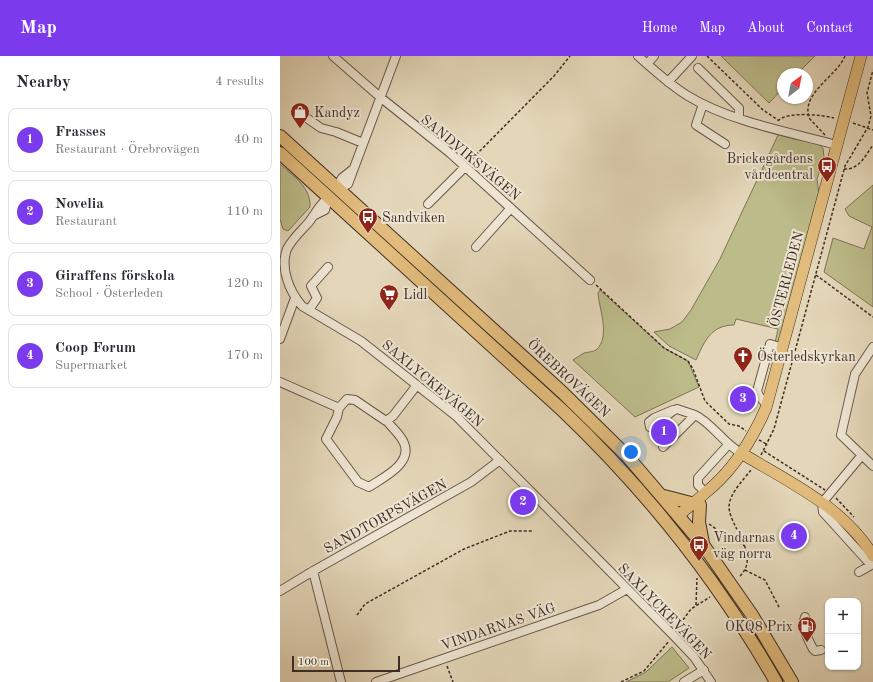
<!DOCTYPE html>
<html lang="en">
<head>
<meta charset="utf-8">
<style>
  :root { --surface:#fff; --page:#f7f7f7; --text:#2b2b33; --muted:#7c7c81; --line:#e1e1e2; --accent:#7c3aed }
  body { margin:0; font-family:"Old Standard TT",serif; background:var(--page); color:var(--text) }
  .controls { position:absolute; right:12px; bottom:12px; display:grid; overflow:hidden; border-radius:8px; box-shadow:0 1px 3px #0004 }
  .controls button { width:36px; height:36px; display:grid; place-items:center; padding:0; border:0; border-bottom:1px solid var(--line); background:var(--surface); color:var(--text); font:20px sans-serif }
  .compass { position:absolute; left:497px; top:12px; width:36px; height:36px; border-radius:50%; background:var(--surface); box-shadow:0 1px 3px #0004; rotate:32deg }
  .scale { position:absolute; left:12px; bottom:10px; width:108px; box-sizing:border-box; padding-left:4px; border:2px solid #3f2d26; border-top:0; font-size:11px; line-height:14px; white-space:nowrap; color:#3f2d26; -webkit-text-stroke:3px #ede5d2; paint-order:stroke }
  .you { position:absolute; left:351px; top:396px; width:14px; height:14px; margin:-10px; border:3px solid #fff; border-radius:50%; background:#1a73e8; box-shadow:0 0 0 6px #1a73e833 }
  .badge { display:grid; place-items:center; width:26px; height:26px; border-radius:50%; background:var(--accent); color:#fff; font-size:13px; font-weight:700 }
  .pin { position:absolute; translate:-50% -50%; border:2px solid #fff; box-shadow:0 1px 4px #0006 }
  .list { margin:0; padding:0; list-style:none }
  h2 { display:flex; justify-content:space-between; align-items:center; height:52px; margin:0; padding:0 16px; font-size:17px }
  h2 small { font-size:13px; font-weight:400; color:var(--muted) }
  .list li { display:grid; grid-template-columns:26px 1fr auto; gap:12px; align-items:center; box-sizing:border-box; height:64px; margin:0 8px 8px; padding:0 8px; border:1px solid var(--line); border-radius:8px }
  .list b { display:block; font-size:15px; white-space:nowrap }
  .list p { margin:0; font-size:13px; white-space:nowrap; color:var(--muted) }
  .list em { font-size:13px; font-style:normal; color:var(--muted) }
  .map { position:relative; flex:none; width:593px; height:626px; overflow:hidden }
  header { display:flex; align-items:center; gap:24px; box-sizing:border-box; height:56px; padding:0 20px; background:var(--accent); color:#fff }
  header strong { font-size:19px }
  nav { display:flex; gap:22px; margin-inline-start:auto; font-size:14px }
  main { display:flex }
  aside { flex:1; background:var(--surface) }
  .map>svg:first-child { display:block }
</style>
</head>
<body>
<header>
<strong>Map</strong>
<nav><a>Home</a><a>Map</a><a>About</a><a>Contact</a></nav>
</header>
<main>
<aside>
<h2>Nearby<small>4 results</small></h2>
<ul class="list">
<li><span class="badge">1</span><div><b>Frasses</b><p>Restaurant · Örebrovägen</p></div><em>40 m</em></li>
<li><span class="badge">2</span><div><b>Novelia</b><p>Restaurant</p></div><em>110 m</em></li>
<li><span class="badge">3</span><div><b>Giraffens förskola</b><p>School · Österleden</p></div><em>120 m</em></li>
<li><span class="badge">4</span><div><b>Coop Forum</b><p>Supermarket</p></div><em>170 m</em></li>
</ul>
</aside>
<div class="map">
<svg width="593" height="626" viewBox="0 0 593 626">
  <rect width="100%" height="100%" fill="#e4d7b9"/>
  <filter id="stains"><feTurbulence type="fractalNoise" baseFrequency=".005" numOctaves="4"/><feColorMatrix values="0 0 0 0 .2 0 0 0 0 .09 0 0 0 0 .02 0 0 0 .5 -.17"/></filter>
  <radialGradient id="worn" r=".72"><stop offset=".6" stop-color="#630" stop-opacity="0"/><stop offset="1" stop-color="#630" stop-opacity=".3"/></radialGradient>
  <path fill="#bcbc8a" stroke="#7e7458" d="M441,0H535L517,18H503V32L489,47Z
    M499,77L536,86L543,92L544,101L537,123L539,138L499,289L495,287L498,273L456,263L454,269C431,269 424,286 416,304L389,290L374,276L390,273L402,266L411,254L440,203Z
    M0,108C14,121 31,131 30,151L8,175L3,173L0,163Z
    M593,129V251L544,216L553,182L584,193L592,171L569,160L565,153Z
    M320,234L384,292L408,305L419,331L355,361L293,304C297,302 300,299 304,297C308,296 313,296 316,294C331,281 319,253 318,237Z
    M392,591L409,612L388,626H346L366,616Z"/>
  <g fill="none" stroke-linecap="round" stroke-linejoin="round">
    <defs>
      <path id="minor" d="M53,0L100,41L170,97L310,224
        M358,0C374,14 390,29 408,40C451,66 509,76 557,89
        M367,8L374,0
        M418,12L459,52V62
        M388,26L412,0
        M423,48L416,69L445,88
        M18,56L41,72L56,76L83,87
        M56,132L63,131L68,128L116,0
        M56,132L62,122L72,114
        M48,142C39,149 36,157 29,166C22,174 12,183 7,193C0,212 9,235 22,250L81,285L176,360L393,579L414,601L431,626
        M148,148L185,111
        M33,160L45,154L48,142
        M196,191L231,152
        M29,254L37,242L31,230L48,211
        M0,283L15,242
        M593,291L575,318L561,379L593,410
        M0,326L59,352L67,343L75,344L106,365L113,360L137,329
        M487,349L479,340L477,335L490,288L503,292
        M59,352L57,361L46,383L78,426L89,431C102,422 133,408 124,387C121,379 112,372 107,365
        M393,354L374,362L369,366L370,371C380,371 387,356 397,353L415,359
        M383,391L415,359C432,367 443,387 461,397
        M582,399L542,447L543,456L591,509
        M426,437L418,429V422L448,389
        M33,515L61,626
        M579,516L593,508
        M0,535L33,515L191,426L220,404
        M525,561C521,572 528,583 533,593L535,595L541,594
        M96,626L319,549L347,533
        M404,626L424,614"/>
      <path id="major" d="M461,397C509,426 564,451 593,500
        M399,459C408,451 417,445 425,437C453,415 472,384 486,352L581,0"/>
      <path id="highway" d="M0,80L282,336L348,401L424,490L472,559L512,626
        M0,97L282,354C366,434 438,524 496,626
        M384,440L411,447
        M420,449L419,466L423,487"/>
    </defs>
    <use href="#minor" stroke="#68584b" stroke-width="10"/>
    <use href="#major" stroke="#3f2d26" stroke-width="12"/>
    <use href="#highway" stroke="#3f2d26" stroke-width="14"/>
    <path stroke="#3f2d26" stroke-width="1.5" stroke-dasharray="3 2" stroke-linecap="butt" d="M427,0L483,54L498,64
      M498,65C506,55 543,59 554,62
      M573,67L593,74
      M545,79L529,62C521,37 557,20 565,0
      M189,106L274,20L290,0
      M564,113C579,114 585,100 593,89
      M536,219L593,261
      M316,229L384,292L408,305L413,313L425,345L449,368L459,370L466,375
      M479,384L488,389
      M484,395L545,434
      M481,399L494,373L565,110L588,71L591,60L587,37L593,14
      M556,442L574,461
      M429,468L439,475L465,490
      M465,514L485,524L500,553
      M460,520C481,499 450,472 449,451C449,438 464,423 471,414
      M416,549L417,522
      M77,559L85,548L184,493L230,475H252
      M397,572L411,553L430,541
      M167,610L173,626
      M341,626L364,615L389,585"/>
    <use href="#minor" stroke="#ede5d2" stroke-width="8"/>
    <use href="#major" stroke="#e2bc7c" stroke-width="11"/>
    <use href="#highway" stroke="#e2bc7c" stroke-width="12"/>
  </g>
  <defs>
    <symbol id="shop-pin" viewBox="-11 -11 22 30"><path d="M0 17L-7.5 6A9.5 9.5 0 1 1 7.5 6Z" fill="#8f2418" stroke="#ede5d2"/><path d="M-5-2.5h2.3a2.7 3.5 0 0 1 5.4 0H5L5.5 6h-11ZM-1.5-2.5h3a1.5 2.3 0 0 0-3 0Z" fill="#fff"/></symbol>
    <symbol id="bus-pin" viewBox="-11 -11 22 30"><path d="M0 17L-7.5 6A9.5 9.5 0 1 1 7.5 6Z" fill="#8f2418" stroke="#ede5d2"/><path d="M-5-6H5V4H4V6H2V4H-2V6H-4V4H-5ZM-3.5-4V0h7V-4ZM-3.5 1.2v1.5H-2V1.2ZM2 1.2v1.5H3.5V1.2Z" fill="#fff"/></symbol>
    <symbol id="supermarket-pin" viewBox="-11 -11 22 30"><path d="M0 17L-7.5 6A9.5 9.5 0 1 1 7.5 6Z" fill="#8f2418" stroke="#ede5d2"/><path d="M-6-5.5h2.5l.6 2H6L4.5 2H-2.5L-4.4-4H-6ZM-1.5 3.2a1.3 1.3 0 1 0 .1 0ZM3 3.2a1.3 1.3 0 1 0 .1 0Z" fill="#fff"/></symbol>
    <symbol id="church-pin" viewBox="-11 -11 22 30"><path d="M0 17L-7.5 6A9.5 9.5 0 1 1 7.5 6Z" fill="#8f2418" stroke="#ede5d2"/><path d="M-1.2-6h2.4v3.5h3.3v2.4h-3.3V6h-2.4V-.1h-3.3v-2.4h3.3Z" fill="#fff"/></symbol>
    <symbol id="fuel-pin" viewBox="-11 -11 22 30"><path d="M0 17L-7.5 6A9.5 9.5 0 1 1 7.5 6Z" fill="#8f2418" stroke="#ede5d2"/><path d="M-5.5-6h7V0h2V4h1.3V-2.5L3-4.5l.8-.8L6-3V5H2.5V1h-1V6h-7ZM-4.2-4.7v3.2H.2V-4.7Z" fill="#fff"/></symbol>
  </defs>
  <g fill-rule="evenodd">
    <use href="#shop-pin" x="9" y="45" width="22" height="30"/>
    <use href="#bus-pin" x="536" y="99" width="22" height="30"/>
    <use href="#bus-pin" x="77" y="150" width="22" height="30"/>
    <use href="#supermarket-pin" x="98" y="227" width="22" height="30"/>
    <use href="#church-pin" x="452" y="289" width="22" height="30"/>
    <use href="#bus-pin" x="408" y="478" width="22" height="30"/>
    <use href="#fuel-pin" x="516" y="559" width="22" height="30"/>
  </g>
  <g text-anchor="middle" stroke-width="4" stroke-linejoin="round" paint-order="stroke">
    <g font-size="14" fill="#3f2d26" stroke="#ede5d2" text-anchor="start">
      <text x="34" y="61">Kandyz</text>
      <text x="533" y="107" text-anchor="end">Brickegårdens<tspan x="533" dy="16">vårdcentral</tspan></text>
      <text x="102" y="166">Sandviken</text>
      <text x="123" y="243">Lidl</text>
      <text x="477" y="305">Österledskyrkan</text>
      <text x="433" y="486">Vindarnas<tspan x="433" dy="16">väg norra</tspan></text>
      <text x="513" y="575" text-anchor="end">OKQ8 Prix</text>
    </g>
    <g font-size="14" fill="#3f2d26" stroke="#ede5d2">
      <text transform="translate(191 101) rotate(40)" y="5">SANDVIKSVÄGEN</text>
      <text transform="translate(506 223) rotate(-75)" y="5">ÖSTERLEDEN</text>
      <text transform="translate(289 322) rotate(43)" y="5">ÖREBROVÄGEN</text>
      <text transform="translate(153 327) rotate(40)" y="5">SAXLYCKEVÄGEN</text>
      <text transform="translate(105 460) rotate(-29)" y="5">SANDTORPSVÄGEN</text>
      <text transform="translate(385 555) rotate(46)" y="5">SAXLYCKEVÄGEN</text>
      <text transform="translate(218 570) rotate(-19)" y="5">VINDARNAS VÄG</text>
    </g>
  </g>
  <rect width="100%" height="100%" filter="url(#stains)"/>
  <rect width="100%" height="100%" fill="url(#worn)"/>
</svg>
<div class="controls">
<button>+</button>
<button>−</button>
</div>
<svg class="compass" viewBox="-18 -18 36 36"><path d="M0-13l5 13h-10z" fill="#e53935"/><path d="M0 13l5-13h-10z" fill="#7c7c81"/></svg>
<div class="scale">100 m</div>
<div class="you"></div>
<div class="pin badge" style="left:384px;top:376px">1</div>
<div class="pin badge" style="left:243px;top:446px">2</div>
<div class="pin badge" style="left:463px;top:343px">3</div>
<div class="pin badge" style="left:514px;top:480px">4</div>
</div>
</main>
</body>
</html>
